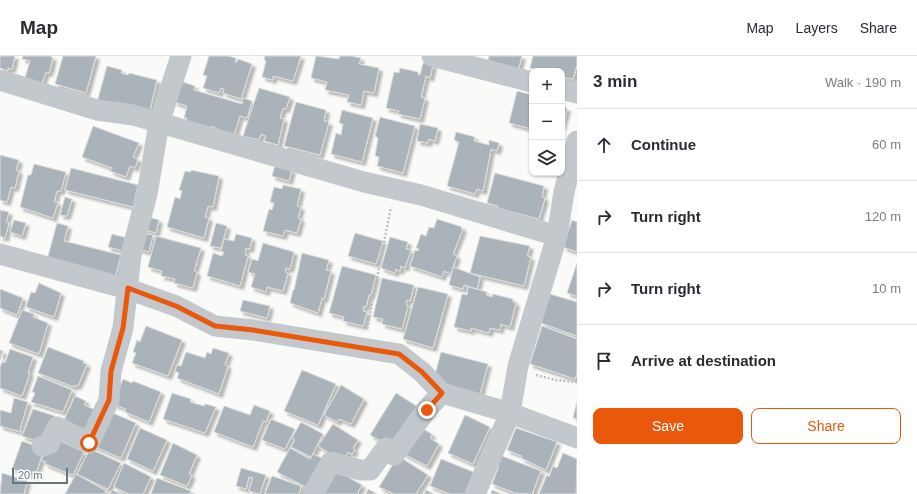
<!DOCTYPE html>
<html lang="en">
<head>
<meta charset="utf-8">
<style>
  :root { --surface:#fff; --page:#f2f2f3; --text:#2b2b33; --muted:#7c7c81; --line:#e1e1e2; --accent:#ea580c }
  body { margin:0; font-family:Helvetica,sans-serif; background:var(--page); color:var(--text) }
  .controls { position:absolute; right:12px; top:12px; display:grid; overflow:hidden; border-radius:8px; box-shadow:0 1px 3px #0004 }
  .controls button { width:36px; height:36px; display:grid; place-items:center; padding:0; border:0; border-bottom:1px solid var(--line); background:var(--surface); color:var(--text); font:20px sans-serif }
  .scale { position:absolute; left:12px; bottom:10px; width:56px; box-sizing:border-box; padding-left:4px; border:2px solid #657683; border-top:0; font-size:11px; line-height:14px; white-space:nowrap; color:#657683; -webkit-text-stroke:3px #fff; paint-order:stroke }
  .stop { position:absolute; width:12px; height:12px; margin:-9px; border:3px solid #ea580c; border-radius:50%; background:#fff }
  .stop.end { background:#ea580c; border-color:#fff; box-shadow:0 1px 4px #0008 }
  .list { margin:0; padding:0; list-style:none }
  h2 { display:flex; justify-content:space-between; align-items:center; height:52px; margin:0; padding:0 16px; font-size:17px }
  h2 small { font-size:13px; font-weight:400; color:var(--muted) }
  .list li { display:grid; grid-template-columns:26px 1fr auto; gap:12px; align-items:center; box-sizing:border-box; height:72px; padding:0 16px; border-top:1px solid var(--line) }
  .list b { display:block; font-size:15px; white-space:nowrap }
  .list em { font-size:13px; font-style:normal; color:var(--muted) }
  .actions { display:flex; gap:8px; padding:12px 16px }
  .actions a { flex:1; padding:9px 0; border:1px solid var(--accent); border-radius:8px; text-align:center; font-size:14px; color:var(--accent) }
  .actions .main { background:var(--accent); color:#fff }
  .icon { flex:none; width:22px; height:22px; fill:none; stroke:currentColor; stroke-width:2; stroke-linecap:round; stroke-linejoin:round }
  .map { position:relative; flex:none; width:577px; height:438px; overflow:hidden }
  header { display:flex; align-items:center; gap:24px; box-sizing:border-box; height:56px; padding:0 20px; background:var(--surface); border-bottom:1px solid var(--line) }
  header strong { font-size:19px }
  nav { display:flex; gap:22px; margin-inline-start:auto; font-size:14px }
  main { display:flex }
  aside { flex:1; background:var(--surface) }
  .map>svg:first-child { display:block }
</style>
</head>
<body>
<header>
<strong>Map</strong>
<nav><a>Map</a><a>Layers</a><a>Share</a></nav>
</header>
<main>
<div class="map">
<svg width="577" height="438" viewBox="0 0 577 438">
  <defs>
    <filter id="shadow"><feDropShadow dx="3.5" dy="3.5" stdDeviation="1" flood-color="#0004"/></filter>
  </defs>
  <rect width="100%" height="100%" fill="#fafaf8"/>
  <path fill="#aab3b9" stroke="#dcdcda" filter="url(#shadow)" d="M0,0H15L12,13L8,12V15L0,12Z
    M23,0H50L53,2L49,17L46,16L42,27L25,22L30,5L22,3Z
    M63,0H96L86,37L55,28Z
    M209,0H228L236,2L235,6H237L238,3L252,8L241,43L223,37L224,33L221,32L219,37L203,32L207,20L203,19Z
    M265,0H301L293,25L273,20V24L262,21L266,5L264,4Z
    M316,0L339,3L340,0H351L361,2L359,8L379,12L374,37L364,35L361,49L347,46L349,39L325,34L327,26L311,22Z
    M489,0H522L517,18L486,11Z
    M533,0H577V9L573,23L562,21V15H540L530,12Z
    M423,7L433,9L430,22L426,20L421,41L425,42L420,63L398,58L399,55L386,52L394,16L399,17L400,12L418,16V18L420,19Z
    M107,10L122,14L121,17L128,19L129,17L157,24L149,58L97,46Z
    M180,25L195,30L194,34L242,48L243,42L252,45L247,62L240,60L234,79L217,74V72L211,70V72L186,65L187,62H184L187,50L174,46Z
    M259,32L290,41L286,53L283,52L280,62L284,63L278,89L264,85L266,80L261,78L259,84L243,80Z
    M517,35L532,39V73L509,67Z
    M296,46L326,54L324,65L329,66L320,99L284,90Z
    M562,51L567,52L562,71Z
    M342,54L373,62L362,106L331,98L336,77L341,79L343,68L339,67Z
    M380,61L415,70L403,117L377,110L379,101L375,100L378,82L375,80Z
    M420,68L438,72L435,85L429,83L428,87L417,85Z
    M93,70L139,87L133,101L138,103L135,112L130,110L126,121L110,115L112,112L82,101Z
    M456,76L475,81L474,85L489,89V84L499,87L497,95L491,93L483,135L477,133L475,138L447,130L459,86L454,84Z
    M0,99L19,104L16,114L19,115L15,132L11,131L7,146L0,144Z
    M34,108L66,116L61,135H57L54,146H58L53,162L20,151L28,119H31Z
    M275,109L292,114L289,125L272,120Z
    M71,112L138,129L133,151L65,134Z
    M191,114L219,120L213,151L208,150L205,161L209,162L204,182L167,171L175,141L180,143L182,135L179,134L185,115L191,116Z
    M495,117L544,130L542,141L545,142L539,163L497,152L498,150L487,147Z
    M283,129L301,133L297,150L301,151L298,162L301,163L297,177L285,174L283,180L263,175L269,153L272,154L274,147L270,146L274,131L282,133Z
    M65,141L72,143L67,160L60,159Z
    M0,154L9,156L6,166L9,167L5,182L0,180V182Z
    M144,160L159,164L156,177L140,172Z
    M437,163L462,171L461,173H463L453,198L457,200L451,218L444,215L442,221L410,210L415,194L418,195L419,193L416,192L421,178L426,180L429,171L434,172Z
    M14,164L26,167L22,180L10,176Z
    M572,164L577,166V196L563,191Z
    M57,167L68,170L64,185L121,199L115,222L47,204Z
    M216,167L227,170L221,192L210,190Z
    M142,177L153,179L149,196L138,193Z
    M355,177L383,185L376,208L348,200Z
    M112,178L127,182L123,195L108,191Z
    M236,178L252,182L250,193L246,192L245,199L248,200L240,230L207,220L213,197L222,200L224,196L221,195L224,183L234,185Z
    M156,180L201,192L194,215L197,216L193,232L174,227L175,223L161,220L162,215L148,211Z
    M480,180L530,190L527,200L531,201L524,230L470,217Z
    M390,181L408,186L406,193L411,194L405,212L401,210L400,215L396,213L395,217L381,212Z
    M263,187L294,196L290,213L286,212L285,216L288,217L283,235L267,231L266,236L251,231L255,218L248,216L252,203L258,205Z
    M302,197L329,204L326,214L331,215L324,243L322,242L318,257L290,247L293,234H294Z
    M577,207V240L567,237Z
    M342,210L376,219L371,239H369L366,251L364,250L363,255L367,256L363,270L343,265L344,261L329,257Z
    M453,211L480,221L477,233L464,229L463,233L449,229Z
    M382,222L414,229L410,245L407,244L406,249L408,250L402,273L382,268L383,263L373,261Z
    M39,227L61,237L54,261L26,251L31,236L35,237Z
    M418,231L448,238L433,292L403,283Z
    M468,231L487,236L486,239L492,241L493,238L513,243V246L516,247L510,271L501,268L500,274L490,272L489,277L471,272V275L454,271L462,238L467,239Z
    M0,233L23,242L17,259L0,252Z
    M550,238L577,246V280L541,267Z
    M243,244L270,250L267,262L240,255Z
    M22,254L34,258L33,261L48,267L39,298L9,287Z
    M146,270L182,284L168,320L132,307L136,297L133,296L137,284L140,286Z
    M542,270L577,283V317L575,323L530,308Z
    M48,291L84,305L83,307L87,308L78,330L74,329V331L38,317Z
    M213,292L229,297L225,309L228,310L219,338L177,322L179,317L175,315L177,309L181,310L186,296L205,302L207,296L211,298Z
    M10,293L33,301L28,317H30L22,340L0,332V311L2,306L5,307Z
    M0,294L3,295L0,304Z
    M441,296L488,308L480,338L433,326Z
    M302,314L336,328L318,369L284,355Z
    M38,320L72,334L63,356L31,346L35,337L32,336Z
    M123,323L132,327L133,325L161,336L149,366L125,356L126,353L113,348Z
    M341,329L364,343L351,368L339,363L337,366L324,359Z
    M172,337L191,343L190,346L204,350L205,348L216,351L205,377L163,363Z
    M396,337L421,353L396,393L370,379Z
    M75,340L86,345L84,349L98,355L89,382L61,371Z
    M14,342L28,346L20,373L21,376L0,370V354L11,357Z
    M577,345V363L573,362Z
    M254,349L270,355L266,366L263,365L253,391L214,376L224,350L250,359Z
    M33,353L55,360L45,388L22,380Z
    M108,355L136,367L121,402L93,390Z
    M465,359L490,371L473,408L448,397Z
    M271,363L295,373L285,393L262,384Z
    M301,366L323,378L311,401L291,391L295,384L292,382Z
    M333,368L358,384L353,392L355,394L352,398L348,396L342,405L318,390Z
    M417,370L432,378L430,382L439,388L427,410L402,397Z
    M140,372L167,384L153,415L127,403Z
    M516,372L557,386L546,414L521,402L522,400L507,394Z
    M54,382L84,396L73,419L45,408L46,406L41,404Z
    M22,385L44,393L35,421L12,413Z
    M173,387L197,399L189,418L192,419L187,430L160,419Z
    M290,392L310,403L313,398L322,402L306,431L277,416Z
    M90,393L121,407L108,433L77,418Z
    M563,397L577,403L576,438H539L547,419L549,421L553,410L557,412Z
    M398,400L428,419L416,438H394L379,431Z
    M502,400L541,415L532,438L515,437L492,428L499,410L494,407Z
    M441,403L476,417L467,438H450L430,430Z
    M124,407L151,421L143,438H129L114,431Z
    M241,412L266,419L260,438L249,435L253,422L249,421L246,433L236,430Z
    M337,415L362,429L357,438H324Z
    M2,417L27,425L24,438H0Z
    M76,418L106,435L104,438H65Z
    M272,420L301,430L299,438H265Z
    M157,422L191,435L189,438H151Z
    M368,433L377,438H366Z
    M112,434L122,438H110Z
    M426,434L434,438H424Z
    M492,434L502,438H491Z"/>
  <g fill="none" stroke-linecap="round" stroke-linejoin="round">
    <path stroke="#bbbfc2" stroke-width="2.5" stroke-dasharray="2 2" stroke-linecap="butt" d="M367,273L391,151
      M536,319L556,324L577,326"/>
    <path stroke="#c3c8cc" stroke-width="21" d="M432,0L532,26
      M0,24L97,54L133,59L364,126L421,139L557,180
      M562,33L577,37
      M0,198L128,233L176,250L215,270L253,274L399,298L422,316L442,337L510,357L577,382
      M42,390L49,388L57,371L89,387L109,344L111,315L123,272L131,199L147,138L159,67L181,0
      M313,438L331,406L360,414H370L386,392L394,399L427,353L442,337
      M475,438L510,357L518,310L557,180L564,136L577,85"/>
  </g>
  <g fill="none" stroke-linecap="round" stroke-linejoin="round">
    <path stroke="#ea580c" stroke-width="5" d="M89,387L109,344L111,315L123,272L128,232L176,250L215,270L253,274L399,298L422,316L442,337L427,354"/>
  </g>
</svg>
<div class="controls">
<button>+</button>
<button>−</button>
<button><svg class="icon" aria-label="layers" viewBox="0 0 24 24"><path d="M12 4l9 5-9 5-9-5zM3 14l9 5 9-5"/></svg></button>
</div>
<div class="scale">20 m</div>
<div class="stop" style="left:89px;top:387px"></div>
<div class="stop end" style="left:427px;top:354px"></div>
</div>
<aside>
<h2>3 min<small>Walk · 190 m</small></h2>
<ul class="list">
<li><svg class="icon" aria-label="ahead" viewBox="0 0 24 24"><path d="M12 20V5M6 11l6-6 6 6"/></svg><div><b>Continue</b></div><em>60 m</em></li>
<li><svg class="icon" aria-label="right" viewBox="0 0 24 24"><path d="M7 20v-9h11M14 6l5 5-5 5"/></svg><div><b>Turn right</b></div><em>120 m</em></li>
<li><svg class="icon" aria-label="right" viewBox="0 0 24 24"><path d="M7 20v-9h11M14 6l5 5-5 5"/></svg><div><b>Turn right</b></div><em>10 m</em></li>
<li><svg class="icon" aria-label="arrive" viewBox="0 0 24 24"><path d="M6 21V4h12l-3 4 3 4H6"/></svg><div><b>Arrive at destination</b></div></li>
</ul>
<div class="actions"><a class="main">Save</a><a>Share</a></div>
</aside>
</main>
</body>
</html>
